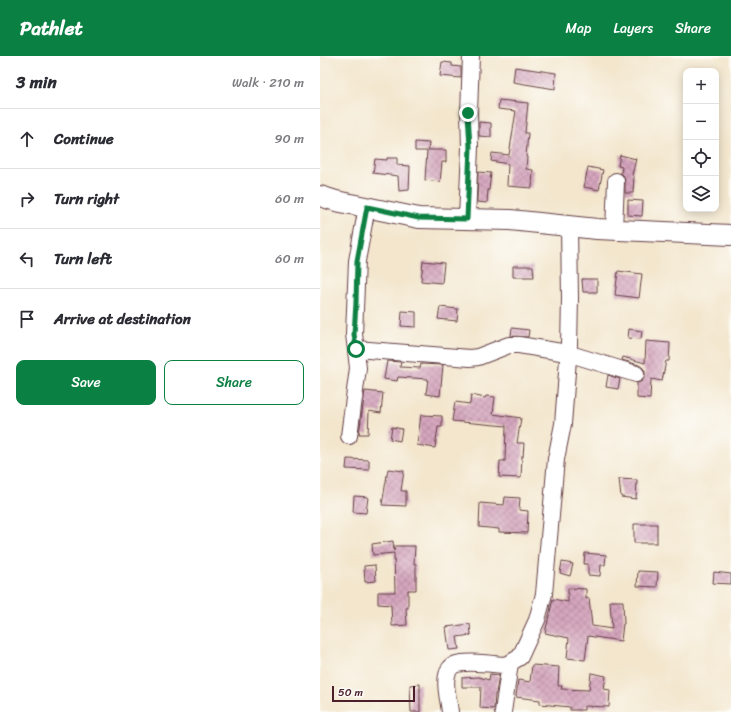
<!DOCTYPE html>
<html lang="en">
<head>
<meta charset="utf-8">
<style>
  :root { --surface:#fff; --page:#f2f2f3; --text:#2b2b33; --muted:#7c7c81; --line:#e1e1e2; --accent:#0b8043 }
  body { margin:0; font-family:Sriracha,sans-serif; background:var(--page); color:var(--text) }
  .controls { position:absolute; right:12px; top:12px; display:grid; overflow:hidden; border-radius:8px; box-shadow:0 2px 10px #0003 }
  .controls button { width:36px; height:36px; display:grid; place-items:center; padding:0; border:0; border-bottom:1px solid var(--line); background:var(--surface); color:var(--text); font:20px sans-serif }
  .scale { position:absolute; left:12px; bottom:10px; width:83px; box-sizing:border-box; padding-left:4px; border:2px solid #4a1f2b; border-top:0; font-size:11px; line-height:14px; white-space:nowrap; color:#4a1f2b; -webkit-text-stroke:3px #fdfcf7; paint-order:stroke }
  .stop { position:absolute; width:12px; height:12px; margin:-9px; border:3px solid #0b8043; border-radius:50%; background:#fff }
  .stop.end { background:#0b8043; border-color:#fff; box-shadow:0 1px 4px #0008 }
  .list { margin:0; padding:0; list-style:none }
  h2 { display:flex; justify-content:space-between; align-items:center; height:52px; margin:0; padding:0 16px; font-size:17px }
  h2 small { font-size:13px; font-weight:400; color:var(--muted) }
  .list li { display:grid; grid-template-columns:26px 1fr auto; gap:12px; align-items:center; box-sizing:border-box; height:60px; padding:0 16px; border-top:1px solid var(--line) }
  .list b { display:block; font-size:15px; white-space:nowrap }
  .list em { font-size:13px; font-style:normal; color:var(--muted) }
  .actions { display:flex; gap:8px; padding:12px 16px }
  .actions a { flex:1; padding:9px 0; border:1px solid var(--accent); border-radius:8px; text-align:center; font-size:14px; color:var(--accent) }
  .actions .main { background:var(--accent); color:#fff }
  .icon { flex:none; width:22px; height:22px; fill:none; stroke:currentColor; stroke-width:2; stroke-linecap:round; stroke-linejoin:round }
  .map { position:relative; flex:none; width:411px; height:656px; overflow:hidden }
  header { display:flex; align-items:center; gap:24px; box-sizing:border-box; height:56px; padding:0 20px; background:var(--accent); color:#fff }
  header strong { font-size:19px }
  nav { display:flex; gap:22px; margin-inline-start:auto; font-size:14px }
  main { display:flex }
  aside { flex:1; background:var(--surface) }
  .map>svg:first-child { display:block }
</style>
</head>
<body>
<header>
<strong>Pathlet</strong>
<nav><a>Map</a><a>Layers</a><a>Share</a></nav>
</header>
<main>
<aside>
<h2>3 min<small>Walk · 210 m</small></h2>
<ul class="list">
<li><svg class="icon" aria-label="ahead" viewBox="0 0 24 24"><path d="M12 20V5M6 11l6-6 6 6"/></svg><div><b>Continue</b></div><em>90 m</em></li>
<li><svg class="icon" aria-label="right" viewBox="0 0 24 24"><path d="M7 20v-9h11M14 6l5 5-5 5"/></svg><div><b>Turn right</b></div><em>60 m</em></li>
<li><svg class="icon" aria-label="left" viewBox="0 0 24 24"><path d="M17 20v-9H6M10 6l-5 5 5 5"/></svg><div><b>Turn left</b></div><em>60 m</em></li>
<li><svg class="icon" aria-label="arrive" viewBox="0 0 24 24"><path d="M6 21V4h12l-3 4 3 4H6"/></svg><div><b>Arrive at destination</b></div></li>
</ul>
<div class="actions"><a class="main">Save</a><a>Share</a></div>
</aside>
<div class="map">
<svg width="411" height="656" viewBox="0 0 411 656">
  <defs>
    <pattern id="building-cross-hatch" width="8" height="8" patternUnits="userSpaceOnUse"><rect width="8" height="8" fill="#d5a6be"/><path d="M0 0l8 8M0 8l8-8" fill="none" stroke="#af879b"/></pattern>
  </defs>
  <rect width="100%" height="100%" fill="#fdfcf7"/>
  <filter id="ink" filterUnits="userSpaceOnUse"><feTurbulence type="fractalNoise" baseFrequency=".025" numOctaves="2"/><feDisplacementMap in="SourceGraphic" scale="8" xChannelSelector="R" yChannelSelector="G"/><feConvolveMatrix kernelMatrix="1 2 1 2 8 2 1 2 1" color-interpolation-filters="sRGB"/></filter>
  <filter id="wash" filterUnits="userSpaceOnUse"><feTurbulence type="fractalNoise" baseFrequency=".012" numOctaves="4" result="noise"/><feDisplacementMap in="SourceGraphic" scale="16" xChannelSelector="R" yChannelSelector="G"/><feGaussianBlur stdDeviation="0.9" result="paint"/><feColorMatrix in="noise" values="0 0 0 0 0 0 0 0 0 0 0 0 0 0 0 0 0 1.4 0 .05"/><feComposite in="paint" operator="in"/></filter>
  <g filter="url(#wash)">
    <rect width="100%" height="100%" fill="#f3e6cd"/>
    <g id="blocks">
      <path fill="url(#building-cross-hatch)" d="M122,6L132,7V10L141,11V22L120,20Z
        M195,11L236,17L235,33L193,26Z
        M179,44L208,47L205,77H208L206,101H207L206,113L213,114L212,132L187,130L188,108L171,105L172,97L189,99L196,55L178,53Z
        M159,66L171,67V81L159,80Z
        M95,86L109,87L108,94H126V106H122L120,126L105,124L107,95H95Z
        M300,99L316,103L312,119L314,120L313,137H305V125L304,120L301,117L302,111L298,110Z
        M67,102H77V109L90,110L89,134L79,135L78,120L53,117L55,103L67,104Z
        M268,111L283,114L279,134L264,131Z
        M158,116L171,117L169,134H168L167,147L157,146Z
        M308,144L323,145L322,160L308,159Z
        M103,205L124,207L122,227L101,225Z
        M193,210H213L214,221H193Z
        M298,215L322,218L319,242L295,239Z
        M262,223H277V236H263Z
        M120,251L138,253L137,265L118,263Z
        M82,255L96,256V271L81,270Z
        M192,272L209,274L208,281L191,280Z
        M309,273L322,275L321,283L308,282Z
        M326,285L350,287L349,305H346L342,325L331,323L330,343L317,342V327L322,325L325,320V315L323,312L319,309L302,304L303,301L325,307Z
        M67,305L81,306L80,311L100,312L101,308L123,309L120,340L106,338L108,323L78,321L77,325L64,323Z
        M288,319L300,323L298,333L286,331Z
        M45,335L63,337L61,357L49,355L48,378H39Z
        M151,339L165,342L166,340L175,341L173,358L201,362L197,387H204L203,401L202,400L201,422L179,421L180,405H185L186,370L132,365L135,346L150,348Z
        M101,359L122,360V371H118L115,392L97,389Z
        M72,371L82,373L80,385L70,383Z
        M27,403L49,404V414L26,413Z
        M68,413L84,415L81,435H86V450L62,449Z
        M299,423L317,424L316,443L301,441Z
        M34,440L48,441L46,457L33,456Z
        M185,441L200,442L199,454L208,455L207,477L179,476V473L159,471L160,447L184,449Z
        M314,468H337V487H314Z
        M73,485L74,495V490H95L94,508H96V534H88V552H86L87,569L72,570L71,549L58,548V536H75L74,497L53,499L52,488Z
        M265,497L286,499L285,509H281L280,520L268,519V508H264Z
        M242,506L253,508L250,520L240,517Z
        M55,509L56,525L45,526L44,510Z
        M318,515L338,516L337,531L317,530Z
        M394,516L411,518V528L393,527Z
        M248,532L266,533V543L269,542L272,570L292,573L290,545H303L304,568H303L301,585L268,580L265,604L247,602L249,582L225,577L233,543L248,546Z
        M150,568L151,579L137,581L139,593L129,594L126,571Z
        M212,609L239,611L238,630H242L241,633L269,634L271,617L286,620L284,633L290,634L289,651L264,650V654H250V651L220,648V644L196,641L198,624L210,626Z
        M170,618L179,619L176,638H175L174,653L160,652L161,631H142V622L159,621L169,624Z
        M100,628V656H91L90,629Z"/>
    </g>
  </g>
  <g filter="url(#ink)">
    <use href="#blocks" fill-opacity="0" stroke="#633d43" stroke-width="1"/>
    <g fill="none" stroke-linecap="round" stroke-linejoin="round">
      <defs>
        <path id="minor" d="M147,163L150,91L149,57L151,0
          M294,174L296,125
          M36,293L150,302L158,301L189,289H199L247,297L316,318
          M29,380L38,312L34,278L37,205L47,151
          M130,656C129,645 124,630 127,619C128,615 130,611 134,609C145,604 171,608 184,609L190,607L200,601L217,564L224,538L236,403L243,368L249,290L250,242L249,169
          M183,656L190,607"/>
        <path id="major" d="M0,140L16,145L99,162L190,164L277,173L411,179"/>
      </defs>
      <use href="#minor" stroke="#633d43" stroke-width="18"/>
      <use href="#major" stroke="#633d43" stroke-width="22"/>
      <use href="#minor" stroke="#fff" stroke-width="16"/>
      <use href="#major" stroke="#fff" stroke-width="20"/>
    </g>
  </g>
  <g fill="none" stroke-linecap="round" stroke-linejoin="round" filter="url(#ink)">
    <path stroke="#0b8043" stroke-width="5" d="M36,293L34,278L36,247L37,205L47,151L99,162L147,163L150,91L148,57"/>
  </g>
</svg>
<div class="controls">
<button>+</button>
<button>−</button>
<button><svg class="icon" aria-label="locate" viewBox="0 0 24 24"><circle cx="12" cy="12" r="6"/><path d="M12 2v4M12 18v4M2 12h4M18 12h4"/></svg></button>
<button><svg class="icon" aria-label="layers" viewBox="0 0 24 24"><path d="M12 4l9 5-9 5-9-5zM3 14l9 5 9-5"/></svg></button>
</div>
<div class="scale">50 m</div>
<div class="stop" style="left:36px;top:293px"></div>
<div class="stop end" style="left:148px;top:57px"></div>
</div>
</main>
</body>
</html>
